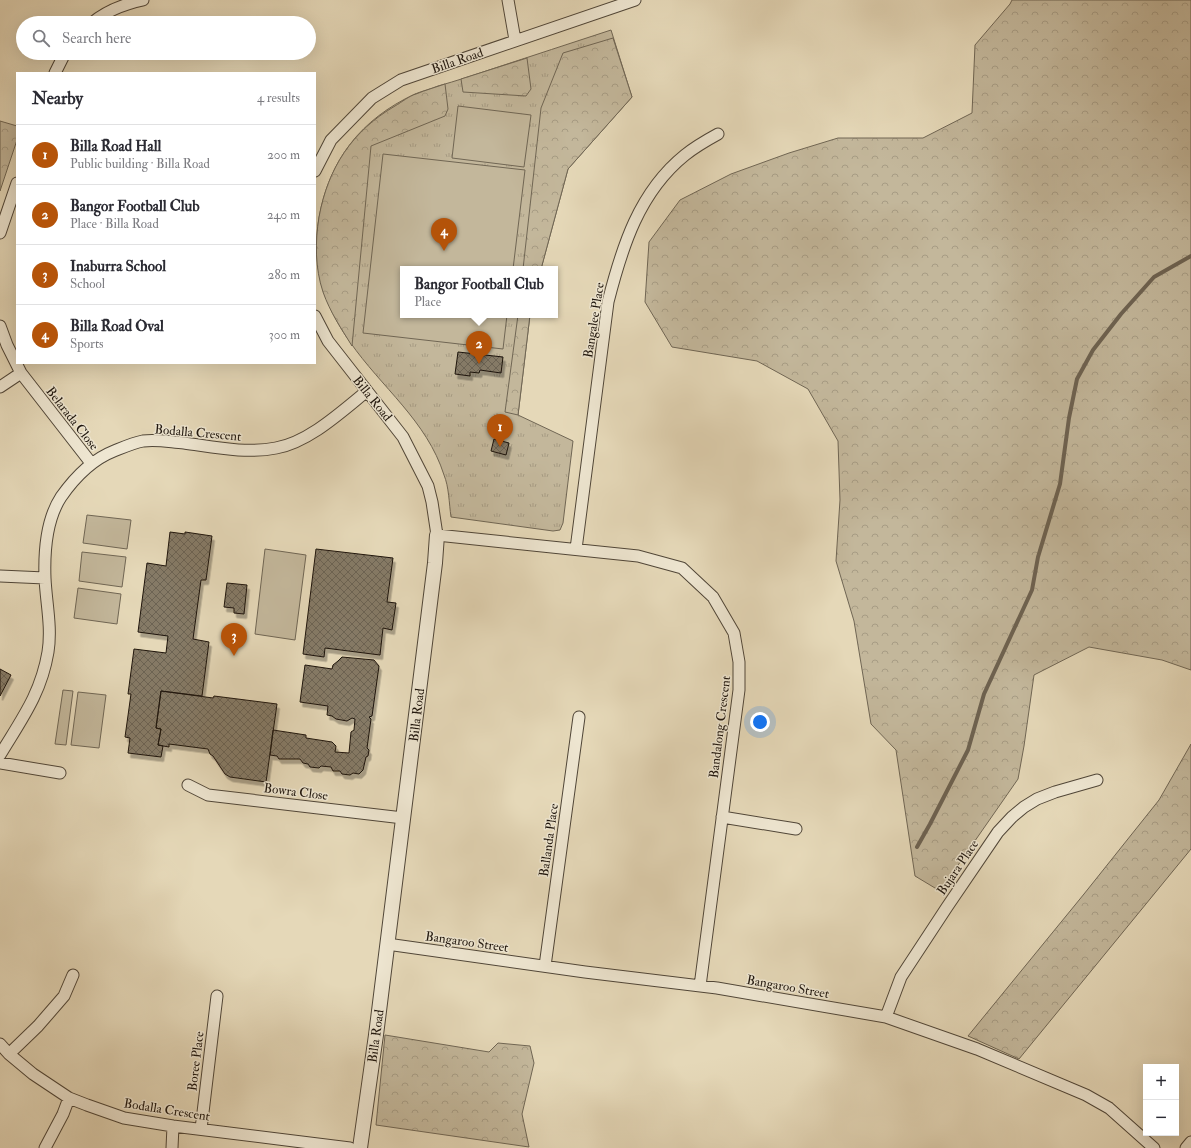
<!DOCTYPE html>
<html lang="en">
<head>
<meta charset="utf-8">
<style>
  :root { --surface:#fff; --page:#f2f2f3; --text:#2b2b33; --muted:#7c7c81; --line:#e1e1e2; --accent:#b45309 }
  body { margin:0; font-family:"IM FELL Double Pica",serif; background:var(--page); color:var(--text) }
  .controls { position:absolute; right:12px; bottom:12px; display:grid; overflow:hidden; border-radius:0px; box-shadow:0 4px 16px #0002 }
  .controls button { width:36px; height:36px; display:grid; place-items:center; padding:0; border:0; border-bottom:1px solid var(--line); background:var(--surface); color:var(--text); font:20px sans-serif }
  .you { position:absolute; left:760px; top:722px; width:14px; height:14px; margin:-10px; border:3px solid #fff; border-radius:50%; background:#1a73e8; box-shadow:0 0 0 6px #1a73e833 }
  .badge { display:grid; place-items:center; width:26px; height:26px; border-radius:50%; background:var(--accent); color:#fff; font-size:13px; font-weight:700 }
  .pin { position:absolute; translate:-50% -33px; filter:drop-shadow(0 1px 2px #0008) }
  .pin::after { content:''; position:absolute; top:21px; width:14px; height:12px; background:inherit; clip-path:polygon(0 0,100% 0,50% 100%) }
  .popup { position:absolute; left:400px; top:266px; width:158px; height:52px; box-sizing:border-box; display:grid; place-content:center; border-radius:0px; background:var(--surface); filter:drop-shadow(0 1px 3px #0005); font-size:13px; white-space:nowrap; color:var(--muted) }
  .popup b { font-size:15px; color:var(--text) }
  .popup::after { content:''; position:absolute; left:50%; top:100%; margin-left:-8px; border:8px solid transparent; border-top-color:var(--surface) }
  .list { margin:0; padding:0; list-style:none }
  h2 { display:flex; justify-content:space-between; align-items:center; height:52px; margin:0; padding:0 16px; font-size:17px }
  h2 small { font-size:13px; font-weight:400; color:var(--muted) }
  .list li { display:grid; grid-template-columns:26px 1fr auto; gap:12px; align-items:center; box-sizing:border-box; height:60px; padding:0 16px; border-top:1px solid var(--line) }
  .list b { display:block; font-size:15px; white-space:nowrap }
  .list p { margin:0; font-size:13px; white-space:nowrap; color:var(--muted) }
  .list em { font-size:13px; font-style:normal; color:var(--muted) }
  .icon { flex:none; width:22px; height:22px; fill:none; stroke:currentColor; stroke-width:2; stroke-linecap:round; stroke-linejoin:round }
  .map { position:relative; flex:none; width:1191px; height:1148px; overflow:hidden }
  .search { position:absolute; background:var(--surface); box-shadow:0 4px 16px #0002; left:16px; top:16px; width:300px; height:44px; display:flex; align-items:center; gap:10px; box-sizing:border-box; padding:0 14px; border-radius:22px; color:var(--muted); font-size:15px }
  .panel { position:absolute; background:var(--surface); box-shadow:0 4px 16px #0002; left:16px; top:72px; width:300px; height:292px; border-radius:0px }
  .map>svg:first-child { display:block }
</style>
</head>
<body>
<div class="map">
<svg width="1191" height="1148" viewBox="0 0 1191 1148">
  <defs>
    <pattern id="grass-tufts" width="24" height="20" patternUnits="userSpaceOnUse"><rect width="24" height="20" fill="#c3b79b"/><path d="M3 7l-1-3M5 7V3M7 7l1-3M15 17l-1-3M17 17v-4M19 17l1-3" fill="none" stroke="#a79c84"/></pattern>
    <pattern id="forest-crowns" width="20" height="18" patternUnits="userSpaceOnUse"><rect width="20" height="18" fill="#c3b79b"/><path d="M2 6a3 3 0 1 1 6 0M12 15a3 3 0 1 1 6 0" fill="none" stroke="#a79c84"/></pattern>
    <pattern id="building-cross-hatch" width="8" height="8" patternUnits="userSpaceOnUse"><rect width="8" height="8" fill="#857a66"/><path d="M0 0l8 8M0 8l8-8" fill="none" stroke="#6c6352"/></pattern>
    <filter id="shadow"><feDropShadow dx="2.5" dy="4.5" stdDeviation="0" flood-color="#0004"/></filter>
  </defs>
  <rect width="100%" height="100%" fill="#e5d8b8"/>
  <filter id="stains"><feTurbulence type="fractalNoise" baseFrequency=".005" numOctaves="4"/><feColorMatrix values="0 0 0 0 .2 0 0 0 0 .09 0 0 0 0 .02 0 0 0 .5 -.17"/></filter>
  <radialGradient id="worn" r=".72"><stop offset=".6" stop-color="#630" stop-opacity="0"/><stop offset="1" stop-color="#630" stop-opacity=".3"/></radialGradient>
  <path fill="url(#grass-tufts)" stroke="#706654" d="M611,30L632,97L568,169L541,269H403V315H530L518,415L573,441L563,523L560,530L553,531L451,517C449,503 449,487 444,475C427,421 381,387 350,342C323,304 311,265 319,218C329,160 361,119 415,94C422,91 431,89 438,86C456,81 474,75 492,69C532,56 571,43 611,30Z"/>
  <path fill="url(#forest-crowns)" stroke="#706654" d="M1012,0H1191V670L1162,660L1089,647L1034,675L1024,746L1018,779L940,891L915,876L896,750L871,724L854,621L836,561L840,500L838,441L808,389L757,361L672,347L645,302L649,242L680,200L731,174L789,153L838,138H923L972,113L975,45L1010,4Z
    M613,38L632,97L568,169L541,269H523L541,108L563,53Z
    M527,58L531,89L526,96L463,92L461,79Z
    M445,84L448,109L445,116L371,146L352,346C341,328 330,312 323,292C315,268 315,242 319,217C328,168 352,131 395,106C402,102 409,96 416,94C426,90 436,87 445,84Z
    M0,121L17,126V140L0,191Z
    M518,315H530L518,415L505,412Z
    M1191,744V849L1019,1059L968,1036L1084,894L1159,800Z
    M385,1035L489,1052L498,1043L530,1046L534,1063L522,1114L529,1147L376,1125Z"/>
  <path fill="#c3b79b" stroke="#706654" d="M458,106L531,115L524,167L452,158Z
    M383,154L525,170L513,269H403V315H507L503,349L363,333Z
    M87,515L131,520L127,549L83,543Z
    M265,549L306,555L295,640L255,634Z
    M82,552L126,557L122,587L79,581Z
    M78,588L121,594L117,624L74,618Z
    M63,690L73,691L66,745L55,744Z
    M78,692L106,695L99,748L71,745Z"/>
  <g fill="none" stroke-linecap="round" stroke-linejoin="round">
    <path stroke="#6d6251" stroke-width="4" d="M917,847L930,824L968,750L984,694L1032,590L1038,557L1060,484L1069,418L1077,379L1093,350L1121,314L1154,277L1191,256"/>
  </g>
  <path fill="url(#building-cross-hatch)" stroke="#1e150d" filter="url(#shadow)" d="M458,352L503,357L501,373L480,370L479,373L470,372V376L455,374Z
    M494,439L509,443L506,455L491,451Z
    M170,532L185,534V532L212,536L206,580H201L193,639L209,642L202,696L161,691L156,728L161,729L158,745L163,746L161,757L128,753L130,738L125,737L131,694H128L134,649L166,653L168,636L138,632L147,563L166,566Z
    M316,549L393,558L387,602L396,603L392,630L383,628L380,655L325,648L324,657L303,654Z
    M227,583L247,585L244,614L234,613V608L224,607Z
    M342,657L374,660L379,666L372,716L369,717L371,719L367,748L369,750L368,756L366,757L363,770L359,774L353,773L350,775L342,774L340,771H333L331,767L321,766L319,768L310,767L308,764L303,763L300,759H279L277,756L270,755L273,730L306,735V738L332,742L336,746L335,752L349,753L351,732L354,730L355,719L352,718L347,721L336,719L332,716L327,715L328,706L300,702L305,665L332,669L333,665L338,661Z
    M0,669L11,675L0,696Z
    M161,691L213,698L214,696L277,704L266,782L230,777L225,774L213,756L210,754L208,749L169,744V747L158,745L161,729L156,728Z"/>
  <g fill="none" stroke-linecap="round" stroke-linejoin="round">
    <defs>
      <path id="minor" d="M508,0L515,40
        M92,23C106,11 125,4 143,0
        M55,73L65,53
        M315,171L331,140L372,98L401,80L635,0
        M0,233L17,183
        M315,316L328,341L403,437L428,486L432,502L437,535L638,556L682,568L713,597L734,633L739,662V690L700,986
        M0,326L7,345L21,373L91,463
        M0,387L21,373
        M576,549L608,302C622,247 639,192 685,155C695,147 707,140 718,134
        M0,576L45,578
        M0,755C21,720 41,694 48,652C52,627 46,602 45,578C44,550 46,520 61,497C75,477 91,460 114,451C124,447 133,443 143,441C157,439 170,442 184,443C214,447 246,454 276,448C309,442 341,412 367,391
        M0,763L60,773
        M188,785L208,795L403,818
        M722,817L796,829
        M387,944L585,972L717,988L886,1017L977,1049L1086,1095L1109,1108L1154,1148
        M545,966L579,717
        M886,1017L901,977L947,907L998,832L1012,817L1024,807L1037,799L1055,792L1097,780
        M0,1044L9,1054L33,1074L69,1098L87,1105L124,1118L173,1126L350,1148
        M9,1054L38,1026L64,996L73,975
        M201,1129L217,996
        M45,1148L63,1114L69,1098
        M172,1148L173,1126
        M1186,1148L1191,1142"/>
      <path id="tertiary" d="M360,1148L376,1035L435,563L437,535"/>
    </defs>
    <use href="#minor" stroke="#504638" stroke-width="13"/>
    <use href="#tertiary" stroke="#504638" stroke-width="16"/>
    <use href="#minor" stroke="#eee6d1" stroke-width="11"/>
    <use href="#tertiary" stroke="#eee6d1" stroke-width="14"/>
  </g>
  <g text-anchor="middle" stroke-width="3" stroke-linejoin="round" paint-order="stroke">
    <g font-size="13" fill="#1e150d" stroke="#eee6d1">
      <text transform="translate(457 60) rotate(-19)" y="5">Billa Road</text>
      <text transform="translate(593 320) rotate(-81)" y="5">Bangalee Place</text>
      <text transform="translate(373 398) rotate(51)" y="5">Billa Road</text>
      <text transform="translate(73 418) rotate(52)" y="5">Belarada Close</text>
      <text transform="translate(198 432) rotate(5)" y="5">Bodalla Crescent</text>
      <text transform="translate(416 715) rotate(-83)" y="5">Billa Road</text>
      <text transform="translate(719 727) rotate(-83)" y="5">Bandalong Crescent</text>
      <text transform="translate(296 791) rotate(7)" y="5">Bowra Close</text>
      <text transform="translate(548 840) rotate(-82)" y="5">Ballanda Place</text>
      <text transform="translate(957 867) rotate(-56)" y="5">Bujara Place</text>
      <text transform="translate(467 941) rotate(8)" y="5">Bangaroo Street</text>
      <text transform="translate(788 986) rotate(10)" y="5">Bangaroo Street</text>
      <text transform="translate(375 1036) rotate(-82)" y="5">Billa Road</text>
      <text transform="translate(195 1061) rotate(-83)" y="5">Boree Place</text>
      <text transform="translate(167 1109) rotate(9)" y="5">Bodalla Crescent</text>
    </g>
  </g>
  <rect width="100%" height="100%" filter="url(#stains)"/>
  <rect width="100%" height="100%" fill="url(#worn)"/>
</svg>
<div class="controls">
<button>+</button>
<button>−</button>
</div>
<div class="you"></div>
<div class="pin badge" style="left:500px;top:447px">1</div>
<div class="pin badge" style="left:479px;top:364px">2</div>
<div class="popup"><b>Bangor Football Club</b>Place</div>
<div class="pin badge" style="left:234px;top:656px">3</div>
<div class="pin badge" style="left:444px;top:251px">4</div>
<div class="search"><svg class="icon" aria-label="search" viewBox="0 0 24 24"><circle cx="10" cy="10" r="6"/><path d="M15 15l6 6"/></svg>Search here</div>
<section class="panel">
<h2>Nearby<small>4 results</small></h2>
<ul class="list">
<li><span class="badge">1</span><div><b>Billa Road Hall</b><p>Public building · Billa Road</p></div><em>200 m</em></li>
<li><span class="badge">2</span><div><b>Bangor Football Club</b><p>Place · Billa Road</p></div><em>240 m</em></li>
<li><span class="badge">3</span><div><b>Inaburra School</b><p>School</p></div><em>280 m</em></li>
<li><span class="badge">4</span><div><b>Billa Road Oval</b><p>Sports</p></div><em>300 m</em></li>
</ul>
</section>
</div>
</body>
</html>
